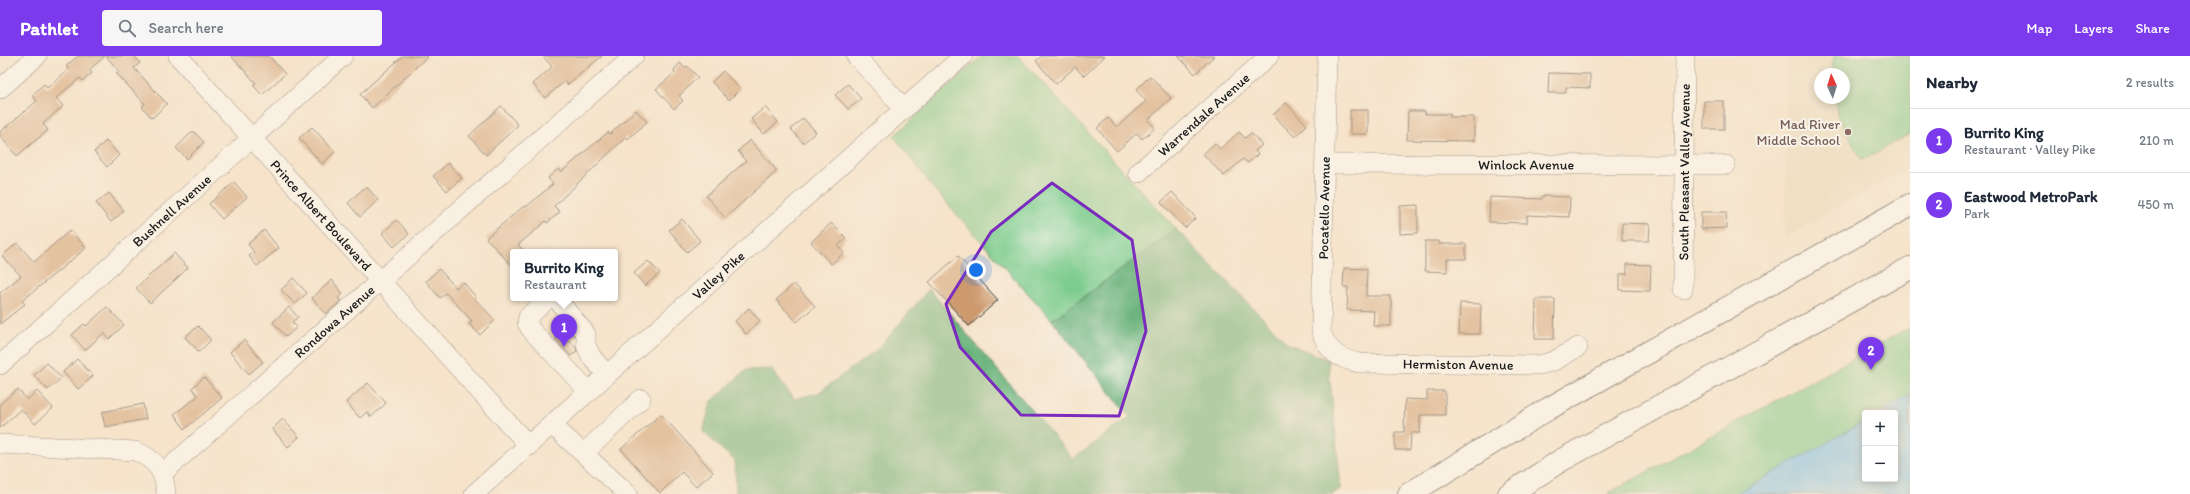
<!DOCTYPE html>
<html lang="en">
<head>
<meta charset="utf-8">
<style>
  :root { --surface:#fff; --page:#f6f6f7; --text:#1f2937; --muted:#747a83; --line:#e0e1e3; --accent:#7c3aed }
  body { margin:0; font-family:Itim,sans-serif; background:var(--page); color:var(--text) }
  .controls { position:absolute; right:12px; bottom:12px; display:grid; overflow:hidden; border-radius:4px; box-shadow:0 2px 10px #0003 }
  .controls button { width:36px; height:36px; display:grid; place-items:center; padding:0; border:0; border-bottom:1px solid var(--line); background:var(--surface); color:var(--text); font:20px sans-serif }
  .compass { position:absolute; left:1814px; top:12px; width:36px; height:36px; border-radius:50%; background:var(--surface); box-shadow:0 2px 10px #0003; rotate:356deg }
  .you { position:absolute; left:976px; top:214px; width:14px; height:14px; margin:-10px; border:3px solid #fff; border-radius:50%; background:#1a73e8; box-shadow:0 0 0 6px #1a73e833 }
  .badge { display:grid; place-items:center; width:26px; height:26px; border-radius:50%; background:var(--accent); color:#fff; font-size:13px; font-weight:700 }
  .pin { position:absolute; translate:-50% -33px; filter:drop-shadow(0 1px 2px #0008) }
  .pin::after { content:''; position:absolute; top:21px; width:14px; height:12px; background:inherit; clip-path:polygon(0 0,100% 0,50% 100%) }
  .popup { position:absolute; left:510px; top:193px; width:108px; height:52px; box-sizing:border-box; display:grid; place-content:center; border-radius:4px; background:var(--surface); filter:drop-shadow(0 1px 3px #0005); font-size:13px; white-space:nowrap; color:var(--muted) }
  .popup b { font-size:15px; color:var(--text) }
  .popup::after { content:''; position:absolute; left:50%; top:100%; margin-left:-8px; border:8px solid transparent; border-top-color:var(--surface) }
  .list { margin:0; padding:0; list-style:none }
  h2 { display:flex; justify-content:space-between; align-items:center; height:52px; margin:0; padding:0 16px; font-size:17px }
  h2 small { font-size:13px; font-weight:400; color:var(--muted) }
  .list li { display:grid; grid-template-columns:26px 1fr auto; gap:12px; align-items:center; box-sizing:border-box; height:64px; padding:0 16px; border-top:1px solid var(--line) }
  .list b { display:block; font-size:15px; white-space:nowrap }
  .list p { margin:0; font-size:13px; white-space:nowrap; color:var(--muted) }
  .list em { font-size:13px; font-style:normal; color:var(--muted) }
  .icon { flex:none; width:22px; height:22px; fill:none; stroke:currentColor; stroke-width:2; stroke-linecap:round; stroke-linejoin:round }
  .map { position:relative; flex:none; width:1910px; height:438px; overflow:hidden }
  header { display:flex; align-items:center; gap:24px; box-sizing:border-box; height:56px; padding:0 20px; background:var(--accent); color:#fff }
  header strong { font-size:19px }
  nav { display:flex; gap:22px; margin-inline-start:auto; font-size:14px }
  .search { width:280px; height:36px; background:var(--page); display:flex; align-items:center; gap:10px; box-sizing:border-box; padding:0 14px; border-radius:4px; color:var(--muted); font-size:15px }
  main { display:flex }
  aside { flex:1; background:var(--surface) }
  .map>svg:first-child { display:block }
</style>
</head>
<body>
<header>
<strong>Pathlet</strong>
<div class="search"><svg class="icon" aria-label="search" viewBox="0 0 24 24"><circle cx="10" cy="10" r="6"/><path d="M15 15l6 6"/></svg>Search here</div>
<nav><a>Map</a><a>Layers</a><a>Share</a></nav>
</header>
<main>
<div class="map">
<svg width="1910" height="438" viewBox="0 0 1910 438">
  <rect width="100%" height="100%" fill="#f7f3e8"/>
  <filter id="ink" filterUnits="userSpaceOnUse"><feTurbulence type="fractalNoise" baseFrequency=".025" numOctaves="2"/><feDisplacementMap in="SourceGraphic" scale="8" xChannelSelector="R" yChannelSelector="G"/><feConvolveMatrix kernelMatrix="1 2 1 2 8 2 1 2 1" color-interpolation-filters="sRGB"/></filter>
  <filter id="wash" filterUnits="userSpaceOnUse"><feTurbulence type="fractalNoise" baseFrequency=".012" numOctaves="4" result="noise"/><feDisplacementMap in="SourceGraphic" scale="16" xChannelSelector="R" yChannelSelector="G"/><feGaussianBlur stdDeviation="0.9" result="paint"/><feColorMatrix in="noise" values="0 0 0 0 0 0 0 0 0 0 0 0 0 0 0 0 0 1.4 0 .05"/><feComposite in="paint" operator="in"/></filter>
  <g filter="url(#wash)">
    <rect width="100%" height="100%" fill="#f5e3cb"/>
    <path fill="#e9d9ba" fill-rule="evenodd" d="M1787,0H1910V111L1785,182ZM1820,18H1844V42H1820Z"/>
    <path fill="#7ccc8d" stroke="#4c7454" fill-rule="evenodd" d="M982,0H1018L1176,173L1052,264L935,134L894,80Z
      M1834,0H1910V78L1862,104L1837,58L1835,42H1844V18H1831Z
      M1910,271V438H1607ZM1865,357H1895V423H1865Z"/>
    <path fill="#65b078" stroke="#40664a" d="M1176,173L1287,287L1328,304L1341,432L1333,438H736L735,405L703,376L711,346L746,314L771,313L794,343L818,337L879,292L929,233L1073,403L1130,361L1052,264Z"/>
    <path fill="#75c1ef" stroke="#486e86" d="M1910,339V438H1735L1865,365V423H1895V357H1879Z"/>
    <g id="blocks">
      <path fill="#cd9a6e" d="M78,0H105L89,14L92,17L83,25L80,22L56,42L63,50L43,68L48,74L17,100L0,80V76L37,45L32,39L44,28L47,32L69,13L66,10Z
        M106,0H134L140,7L134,12L167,48L152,62L142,51L145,48L116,17L119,15Z
        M231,0H269L285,18L262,39L253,29L256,27Z
        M403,0H428L372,52L360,38Z
        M543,0H602L567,29L565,25L545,42L533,28L552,11Z
        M1042,0H1105L1084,20L1075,11L1056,28L1036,5Z
        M1178,0H1214L1195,18Z
        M680,7L685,12L687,10L698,21L679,40L683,45L674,53L656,33L675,17L674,14Z
        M723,15L740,33L729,44L712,26Z
        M1549,17L1590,18V32L1566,31V37H1548Z
        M1150,20L1171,42L1148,64L1155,72L1142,83L1137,77L1117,95L1097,72L1108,62L1117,71L1146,45L1136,34Z
        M848,28L861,43L848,53L835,39Z
        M1704,45H1724V73H1704Z
        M1286,47L1307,69L1295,81L1273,59Z
        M501,50L518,69L486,99L469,80Z
        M765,51L778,66L764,78L751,63Z
        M636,54L647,66L628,83L626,81L554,150L560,156L547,167L546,165L518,189L525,196H513V211L486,182L524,150L526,151L553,128L548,122L558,113L561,116L565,113L608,76L610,78Z
        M1350,54H1368V78H1350Z
        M1408,55H1425V58H1450V61H1474V85L1407,84Z
        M803,62L816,76L803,87L791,73Z
        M312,71L335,96L322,108L299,82Z
        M193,75L204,86L187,103L176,92Z
        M1239,76L1245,82L1251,77L1262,89L1255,95L1258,98L1248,107L1243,103L1224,120L1203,98L1215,87L1220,93Z
        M750,84L777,115L725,162L706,140L746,105L738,95Z
        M106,85L119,99L107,111L94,96Z
        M448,107L462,122L447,135L433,120Z
        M234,126L247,141L222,163L209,148Z
        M366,130L378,144L360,161L348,147Z
        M1172,136L1196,162L1185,172L1161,146Z
        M109,137L124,155L111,166L96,147Z
        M1542,140L1570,141L1569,161L1527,159V167L1489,166L1490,141L1542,143Z
        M1418,149V177L1400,178V150Z
        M1701,156H1726L1727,172L1701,173Z
        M682,163L700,185L687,196L669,174Z
        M397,164L409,178L394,191L382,177Z
        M831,167L846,182L838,190L844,197L831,208L811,186Z
        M1622,167L1650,168L1649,185H1622Z
        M70,174L86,192L22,245L25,248L0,268V237L21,220L2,200L17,187L34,206Z
        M264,174L279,192L257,210L249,200L254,196L248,188Z
        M1425,185H1439V188H1466V203H1447V216L1425,215Z
        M174,197L188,212L150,247L136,232Z
        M958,200L998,244L969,270L929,226Z
        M648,205L660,217L645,230L634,217Z
        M1627,208L1651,209L1650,235L1620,234V218H1627Z
        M1344,212L1367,213L1366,240H1391V270H1373L1374,255L1347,254L1348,231H1343Z
        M439,213L456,232L463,226L476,241L474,242L495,264L480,279L469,268L472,265L446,237L440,242L426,225Z
        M293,222L307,237L295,248L281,234Z
        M332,224L343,238L338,242L341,245L326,258L312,242Z
        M794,228L815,250L797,266L776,244Z
        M1536,243H1555L1554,283H1535Z
        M1460,247L1481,248L1480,278H1459Z
        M107,251L124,269L109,283L104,277L85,294L72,279L84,268L86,270Z
        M289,251L298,261L292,266L297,271L286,281L273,266Z
        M749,252L760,265L746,278L735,265Z
        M198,270L211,284L199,296L185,281Z
        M562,277L576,292L577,295L571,300L555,283Z
        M244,284L263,306L249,318L230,296Z
        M77,303L93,320L78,333L63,316Z
        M47,307L61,322L48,334L34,319Z
        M204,321L222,342L185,373L174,358L198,340L192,332Z
        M368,327L386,347L371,361L367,356L360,362L346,346Z
        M18,333L27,344L37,335L53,352L35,368L21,353L0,372V348Z
        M1427,335H1445V359H1420V377H1411L1410,394H1395V376H1404L1405,343L1427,344Z
        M143,348L146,363L105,371L102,356Z
        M661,358L713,416L696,431L682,416L660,437L621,393Z
        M283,363L299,381L288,391L272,373Z"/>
    </g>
  </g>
  <g filter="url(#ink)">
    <use href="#blocks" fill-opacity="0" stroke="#3d3a36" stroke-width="1"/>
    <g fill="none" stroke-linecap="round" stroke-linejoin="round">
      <defs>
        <g id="minor">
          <path id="s1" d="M178,0L529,390"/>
          <path d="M856,0L904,53"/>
          <path id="s2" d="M1327,0L1321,275C1327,295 1339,303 1359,307L1539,309L1554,305L1578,291"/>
          <path d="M0,33L37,0"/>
          <path id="s3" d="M1325,108L1726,109"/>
          <path id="s4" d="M1138,117L1269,0"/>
          <path id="s5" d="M1683,233L1685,0"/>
          <path d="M548,242L528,261L527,267L532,275L589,336"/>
          <path d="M556,242L586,278V289L591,300L607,319"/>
          <path id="s6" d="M0,309L343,0"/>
          <path d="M552,369L628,438"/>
          <path d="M0,388L135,395C156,403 165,416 166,438"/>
          <path d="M584,397L641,343"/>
          <path id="s7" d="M163,417L634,0"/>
          <path id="s8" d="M474,438L963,0"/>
        </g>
        <path id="highway" d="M1409,438L1548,353L1910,149
          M1509,438L1560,405L1910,212"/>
      </defs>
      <use href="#minor" stroke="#3d3a36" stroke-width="20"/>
      <use href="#highway" stroke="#3d3a36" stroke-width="24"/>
      <use href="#minor" stroke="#fff" stroke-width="19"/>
      <use href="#highway" stroke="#fff" stroke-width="22"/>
    </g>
  </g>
  <path d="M0 0H1910V438H0ZM1052,127L1132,184L1146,275L1119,360L1021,359L960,291L946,248L991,176Z" fill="#f5e3cb" fill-opacity=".55" fill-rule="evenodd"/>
  <path fill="none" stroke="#7b2cbf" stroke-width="3" stroke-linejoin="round" d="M1052,127L1132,184L1146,275L1119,360L1021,359L960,291L946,248L991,176Z"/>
  <circle fill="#8d6e63" stroke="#f7f3e8" stroke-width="1.5" cx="1848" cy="76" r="4"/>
  <g text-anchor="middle" stroke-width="4" stroke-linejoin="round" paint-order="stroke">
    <g font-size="14" fill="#1c1c1c" stroke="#f7f3e8">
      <text dy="5" stroke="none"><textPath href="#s4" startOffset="88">Warrendale Avenue</textPath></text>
      <text dy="5" stroke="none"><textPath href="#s3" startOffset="201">Winlock Avenue</textPath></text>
      <text dy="5" stroke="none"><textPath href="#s5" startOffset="117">South Pleasant Valley Avenue</textPath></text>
      <text transform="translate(1324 152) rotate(-89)" y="5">Pocatello Avenue</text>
      <text dy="5" stroke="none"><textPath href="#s6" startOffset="231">Bushnell Avenue</textPath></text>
      <text dy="5" stroke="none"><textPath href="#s1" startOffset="214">Prince Albert Boulevard</textPath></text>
      <text dy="5" stroke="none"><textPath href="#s8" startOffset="328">Valley Pike</textPath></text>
      <text dy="5" stroke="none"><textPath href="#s7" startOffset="229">Rondowa Avenue</textPath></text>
      <text dy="5" stroke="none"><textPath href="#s2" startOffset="427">Hermiston Avenue</textPath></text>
    </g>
    <g font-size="14" fill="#785e54" stroke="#f7f3e8" text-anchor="end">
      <text x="1840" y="73">Mad River<tspan x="1840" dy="16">Middle School</tspan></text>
    </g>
  </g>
</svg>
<div class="controls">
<button>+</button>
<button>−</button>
</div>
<svg class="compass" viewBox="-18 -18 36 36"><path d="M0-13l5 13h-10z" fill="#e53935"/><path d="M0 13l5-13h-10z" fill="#747a83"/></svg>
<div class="you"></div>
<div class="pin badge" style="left:564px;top:291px">1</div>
<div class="popup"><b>Burrito King</b>Restaurant</div>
<div class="pin badge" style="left:1871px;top:314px">2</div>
</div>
<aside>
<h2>Nearby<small>2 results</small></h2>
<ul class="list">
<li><span class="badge">1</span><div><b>Burrito King</b><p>Restaurant · Valley Pike</p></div><em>210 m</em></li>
<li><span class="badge">2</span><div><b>Eastwood MetroPark</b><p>Park</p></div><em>450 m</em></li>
</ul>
</aside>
</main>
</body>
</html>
